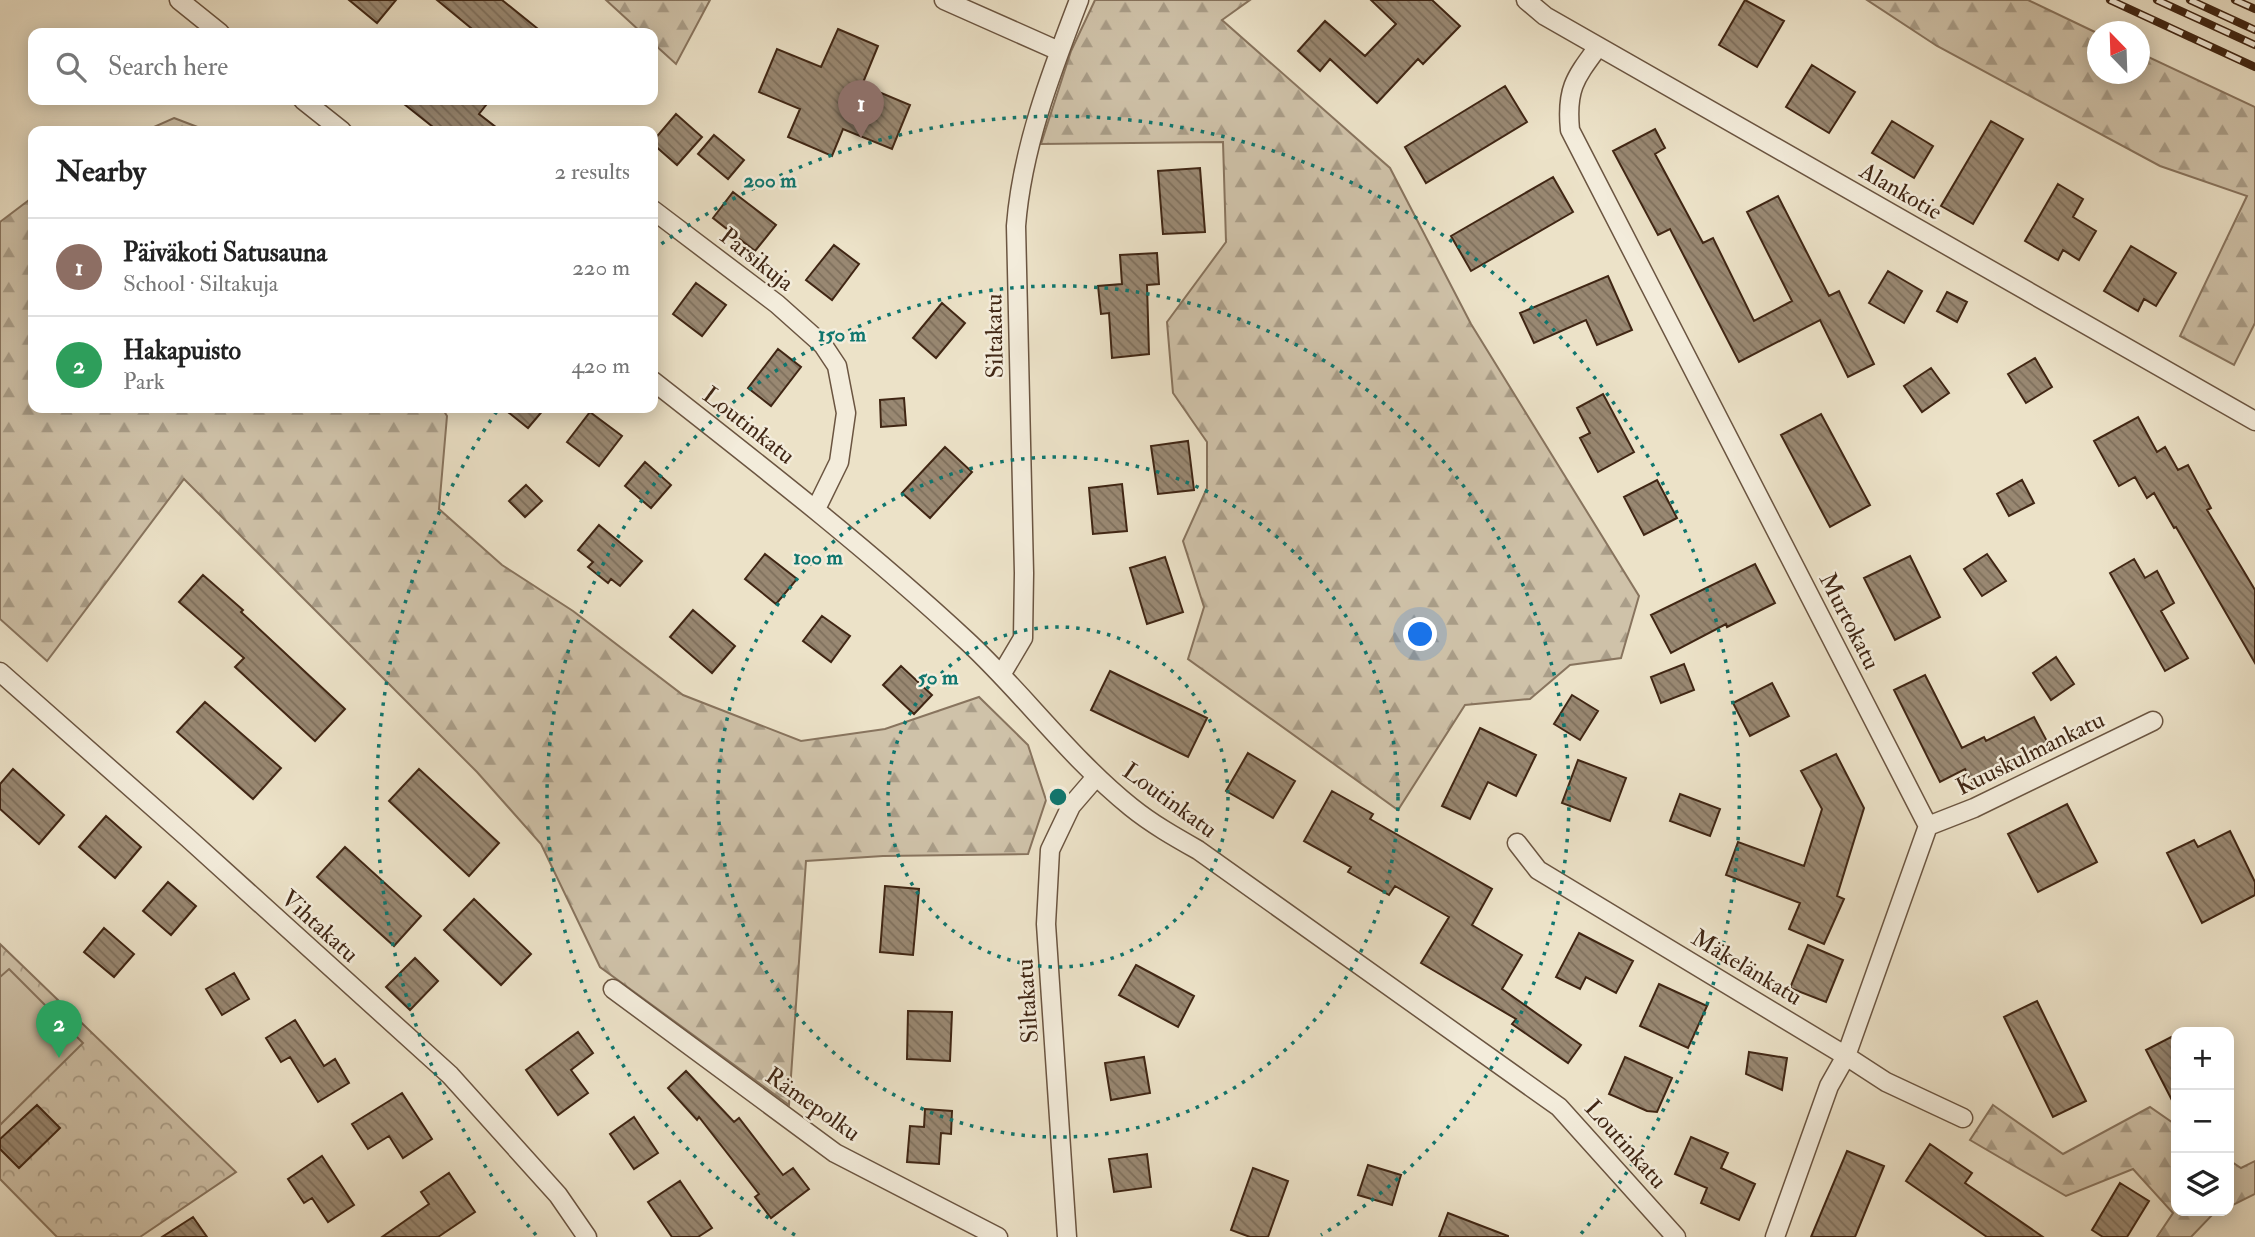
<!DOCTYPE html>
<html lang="en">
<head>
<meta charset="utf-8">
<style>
  :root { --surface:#fff; --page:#f6f6f6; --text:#222; --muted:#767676; --line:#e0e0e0; --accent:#7c3aed }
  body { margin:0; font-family:"IM FELL Double Pica",serif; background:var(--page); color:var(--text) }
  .controls { position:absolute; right:21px; bottom:21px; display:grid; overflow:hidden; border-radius:14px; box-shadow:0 4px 18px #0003 }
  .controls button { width:63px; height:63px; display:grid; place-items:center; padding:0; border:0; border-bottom:2px solid var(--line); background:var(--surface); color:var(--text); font:35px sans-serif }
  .compass { position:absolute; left:2087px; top:21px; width:63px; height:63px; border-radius:50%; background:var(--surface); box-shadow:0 4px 18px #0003; rotate:337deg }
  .you { position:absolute; left:1421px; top:635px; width:24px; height:24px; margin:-18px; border:5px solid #fff; border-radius:50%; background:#1a73e8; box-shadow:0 0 0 10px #1a73e833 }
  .badge { display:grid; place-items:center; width:46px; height:46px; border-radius:50%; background:var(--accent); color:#fff; font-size:23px; font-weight:700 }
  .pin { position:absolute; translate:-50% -58px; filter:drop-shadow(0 2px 4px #0008) }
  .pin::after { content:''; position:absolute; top:37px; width:24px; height:21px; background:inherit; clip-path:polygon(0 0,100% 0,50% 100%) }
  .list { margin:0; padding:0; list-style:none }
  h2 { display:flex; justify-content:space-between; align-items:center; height:91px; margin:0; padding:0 28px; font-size:30px }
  h2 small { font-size:23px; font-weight:400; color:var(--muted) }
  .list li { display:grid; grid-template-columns:46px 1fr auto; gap:21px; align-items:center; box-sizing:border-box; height:98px; padding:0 28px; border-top:2px solid var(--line) }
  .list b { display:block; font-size:26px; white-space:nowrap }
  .list p { margin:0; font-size:23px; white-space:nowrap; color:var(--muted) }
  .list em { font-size:23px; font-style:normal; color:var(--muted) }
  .icon { flex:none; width:38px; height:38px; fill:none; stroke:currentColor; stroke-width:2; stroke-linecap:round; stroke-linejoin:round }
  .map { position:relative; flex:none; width:2255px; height:1237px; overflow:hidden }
  .search { position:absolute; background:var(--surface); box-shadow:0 4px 18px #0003; left:28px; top:28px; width:630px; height:77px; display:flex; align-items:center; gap:18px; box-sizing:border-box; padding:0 24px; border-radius:14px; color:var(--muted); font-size:26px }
  .panel { position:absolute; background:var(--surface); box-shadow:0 4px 18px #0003; left:28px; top:126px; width:630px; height:287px; border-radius:14px }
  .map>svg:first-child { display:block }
</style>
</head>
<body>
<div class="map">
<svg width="2255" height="1237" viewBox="0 0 2255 1237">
  <defs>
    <pattern id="forest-firs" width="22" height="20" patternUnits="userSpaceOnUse" patternTransform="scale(1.75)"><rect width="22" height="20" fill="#cfc2a9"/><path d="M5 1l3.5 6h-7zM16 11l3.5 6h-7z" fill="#a99d88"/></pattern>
    <pattern id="park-crowns" width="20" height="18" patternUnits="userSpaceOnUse" patternTransform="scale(1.75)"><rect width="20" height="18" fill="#cfc2a9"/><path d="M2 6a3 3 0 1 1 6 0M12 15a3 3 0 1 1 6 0" fill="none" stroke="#a99d88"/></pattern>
    <pattern id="building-back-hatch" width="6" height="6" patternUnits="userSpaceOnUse" patternTransform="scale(1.75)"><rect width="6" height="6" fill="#998872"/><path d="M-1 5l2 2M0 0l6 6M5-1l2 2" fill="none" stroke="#7e6f5c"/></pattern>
  </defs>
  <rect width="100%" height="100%" fill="#ece2c8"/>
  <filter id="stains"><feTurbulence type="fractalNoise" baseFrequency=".00286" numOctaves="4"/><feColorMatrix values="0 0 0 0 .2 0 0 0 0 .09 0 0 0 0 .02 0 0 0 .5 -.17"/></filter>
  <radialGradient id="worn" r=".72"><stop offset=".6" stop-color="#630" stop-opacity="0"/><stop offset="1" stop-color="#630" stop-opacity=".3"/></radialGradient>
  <path fill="url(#forest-firs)" stroke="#88745e" stroke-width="2" d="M606,0H710L676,64L653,43V33H642Z
    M1095,0H1250L1222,20L1390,168L1471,324L1639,596L1621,658L1570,665L1530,699L1465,705L1398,810L1188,659L1204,607L1183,541L1207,488V442L1173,393L1167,322L1226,242L1223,142L1041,144L1071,51Z
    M1867,0H2028L2097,33L2098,74H2140V53L2255,107V323L2234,365L2180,336L2247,196L2160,166L1937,46Z
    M174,118L208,131H145Z
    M33,197V408H442L447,416L439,509L502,565L573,611L683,695L801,741L885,729L979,697L1028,745L1046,800L1028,854L883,856L806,861L789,1105L600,967L541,844L477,772L184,479L47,661L0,619V222Z
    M1993,1105L2063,1154L2150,1107L2176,1125V1211H2220L2213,1214L2191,1237H2157L2173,1213L2133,1169L2066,1196L1970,1140Z
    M2229,1160L2241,1168L2255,1161V1194L2229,1207Z"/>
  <path fill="url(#park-crowns)" stroke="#88745e" stroke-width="2" d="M0,944L236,1172L140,1237H57L0,1179Z"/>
  <path fill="#cfc2a9" stroke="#88745e" stroke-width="2" d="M9,969L83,1043L0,1125V977Z"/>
  <path fill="url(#building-back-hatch)" stroke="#402614" stroke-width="2" d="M349,0H396L377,23Z
    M437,0H502L543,33H477Z
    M1371,0H1432L1460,26L1423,64L1418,59L1377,103L1330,59L1320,71L1298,51L1325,21L1365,56L1396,24Z
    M1745,0L1784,21L1757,67L1719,45Z
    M838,29L878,46L862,85L910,105L892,149L843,129L832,156L788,137L800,109L759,92L777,49L821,67Z
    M1812,65L1855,92L1829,133L1786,107Z
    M1505,86L1527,122L1426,183L1405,147Z
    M399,100H490L479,114L501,131H438Z
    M676,114L702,137L677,165L653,144V141Z
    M1892,121L1933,146L1914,178L1872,153Z
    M1991,121L2023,139L1973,224L1941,206Z
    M1655,129L1665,148L1655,154L1703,243L1713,238L1754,321L1792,301L1747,212L1778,196L1829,296L1839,291L1874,364L1848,377L1820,320L1739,362L1670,229L1658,235L1613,151Z
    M714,135L744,160L728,179L698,154Z
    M1200,168L1205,232L1163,234L1158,171Z
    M1553,177L1573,212L1471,271L1451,236Z
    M2058,184L2083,199L2073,217L2096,231L2079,260L2063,250L2058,260L2025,241Z
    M733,192L776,225L755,251L713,218Z
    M834,245L859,264L832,300L806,280Z
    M2131,246L2176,273L2156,306L2144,299L2138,311L2104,291Z
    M1157,253L1159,284L1147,285L1149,354L1112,358L1109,313L1101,314L1098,286L1122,284L1120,255Z
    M1888,271L1922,291L1904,323L1869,303Z
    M1608,276L1632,330L1597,345L1586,320L1534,343L1520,313Z
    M696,283L726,305L702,336L673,314Z
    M1947,292L1967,302L1957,322L1937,311Z
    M942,303L965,323L936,358L913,338Z
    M778,349L801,367L771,406L748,388Z
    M2035,358L2052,387L2026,403L2008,374Z
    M1931,368L1949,393L1922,412L1904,386Z
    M1603,394L1634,452L1598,472L1580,438L1590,433L1577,408Z
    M904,398L906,425L881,427L880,400Z
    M503,408H545L528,428Z
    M590,412L622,436L599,466L567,442Z
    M1821,414L1870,505L1830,527L1781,435Z
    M2138,417L2157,452L2165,447L2178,470L2188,465L2211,508L2207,510L2255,590V663L2176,527L2174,528L2154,493L2147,498L2135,477L2119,486L2094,441Z
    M1188,441L1194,490L1158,494L1151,446Z
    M945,447L972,472L930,518L902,493Z
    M645,462L671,485L651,508L625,486Z
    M1657,480L1677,518L1644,535L1624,497Z
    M2022,480L2034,503L2009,516L1997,494Z
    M1122,484L1127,531L1093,534L1089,488Z
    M526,485L542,501L525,517L509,501Z
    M599,525L642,561L620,586L611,579L608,583L588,567L593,562L578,550Z
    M765,554L797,579L776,604L745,579Z
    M1987,554L2006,581L1982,596L1964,569Z
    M1910,556L1940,617L1895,640L1864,578Z
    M1165,557L1183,612L1147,624L1130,568Z
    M2134,559L2145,578L2157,571L2174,603L2161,611L2188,658L2165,671L2110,573Z
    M1755,564L1775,603L1727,627L1726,624L1671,653L1651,615Z
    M203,575L243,610L241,612L345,709L315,741L235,667L244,658L179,602Z
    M693,610L735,646L712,673L670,637Z
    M822,616L850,636L831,662L803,641Z
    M2056,657L2074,684L2051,700L2033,673Z
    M1684,664L1694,690L1661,703L1651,677Z
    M901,666L932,695L914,714L883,685Z
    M1110,671L1207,718L1188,757L1091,710Z
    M1925,675L1962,748L1984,737L1986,741L2034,717L2050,747L1973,785L1965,769L1940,782L1894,690Z
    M1772,683L1789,716L1750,736L1733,703Z
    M1572,695L1598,711L1580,740L1554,724Z
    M205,702L281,768L253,799L177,732Z
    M1480,728L1536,755L1516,796L1488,782L1470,819L1442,806Z
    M1248,753L1295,781L1273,818L1226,791Z
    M1836,754L1864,808L1837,896L1844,899L1824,944L1789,929L1800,903L1726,875L1738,842L1804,866L1822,809L1801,771Z
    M1578,760L1626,778L1610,821L1562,803Z
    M13,769L64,815L39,844L0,809V784Z
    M419,769L499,843L469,876L389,801Z
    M1332,791L1373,814L1370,819L1492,889L1472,925L1522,955L1502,989L1581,1045L1568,1063L1512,1024L1516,1019L1421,963L1449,917L1395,886L1389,895L1348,872L1351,867L1304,841Z
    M1680,794L1720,809L1710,836L1670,821Z
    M2067,804L2097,862L2038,892L2008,834Z
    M106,816L141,847L115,878L79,847Z
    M2230,831L2255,882V895L2202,923L2167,853L2194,840L2198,847Z
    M345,847L421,916L394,946L317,877Z
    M168,882L196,906L171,935L143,911Z
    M885,886L919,889L913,955L880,952Z
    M474,899L531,954L501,985L444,930Z
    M104,928L134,954L114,977L84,952Z
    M1579,933L1633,961L1616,993L1586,977L1580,989L1556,977Z
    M1808,945L1843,960L1826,1002L1790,988Z
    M415,958L438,981L410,1010L386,987Z
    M1136,965L1194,996L1178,1027L1119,995Z
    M234,973L249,999L222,1015L206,989Z
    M1659,984L1707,1006L1688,1048L1640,1026Z
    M2037,1001L2086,1101L2053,1117L2004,1017Z
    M908,1011L952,1012L950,1061L907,1059Z
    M295,1020L324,1066L335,1059L349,1083L318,1102L290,1057L281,1062L266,1038Z
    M578,1032L593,1053L571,1070L588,1093L558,1115L526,1070Z
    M2171,1037L2176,1047V1108L2146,1050Z
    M1749,1052L1787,1058L1782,1090L1746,1074Z
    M1144,1057L1150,1093L1111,1100L1105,1063Z
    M1625,1057L1672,1078L1657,1112L1647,1111L1609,1094Z
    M686,1071L734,1122L739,1118L783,1175L793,1168L809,1189L771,1218L755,1197L759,1194L699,1117L697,1120L668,1088Z
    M402,1093L432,1139L403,1158L389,1136L368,1149L352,1124Z
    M37,1105L60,1128L19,1168L0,1149V1139Z
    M925,1109L952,1111L951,1134L941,1133L939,1164L907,1162L910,1126L924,1127Z
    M634,1117L658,1153L634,1169L610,1134Z
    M1691,1137L1728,1153L1721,1168L1755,1184L1739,1220L1701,1203L1707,1188L1675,1174Z
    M1930,1144L1972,1173L1965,1183L2043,1237H1987L1906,1181Z
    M1847,1151L1884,1166L1855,1237H1811Z
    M1147,1154L1151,1187L1114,1192L1109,1159Z
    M322,1156L354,1205L328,1222L312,1198L304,1203L288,1179Z
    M1368,1165L1401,1175L1392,1205L1358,1195Z
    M1253,1168L1288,1181L1268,1237H1250L1231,1230Z
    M449,1173L475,1212L438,1237H382L429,1204L421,1192Z
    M680,1181L712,1228L698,1237H672L648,1202Z
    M2120,1183L2149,1201L2127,1237H2103L2092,1230Z
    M1448,1213L1508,1236V1237H1439Z
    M193,1217L207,1237H162Z"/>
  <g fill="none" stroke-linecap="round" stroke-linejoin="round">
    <defs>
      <path id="street" d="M179,0L220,33
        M944,0L1059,51
        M1526,0L1545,16L2255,421
        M1598,47C1575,78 1566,89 1570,130L1928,826L1846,1056L1829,1086L1775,1237
        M303,100L342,131
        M653,210L777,304L823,345L837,366L846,413L839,462L816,509
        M653,381C760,465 867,548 967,641C1024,694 1070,758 1131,807C1152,824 1175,837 1198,850L1559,1107L1676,1237
        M0,672L188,838L450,1075L558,1195L587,1237
        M1001,675L1023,638L1024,573L1016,226C1022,148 1051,73 1079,0
        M1928,826L1974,808L2153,721
        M1517,843L1538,870L1846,1056L1886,1082L1963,1118
        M613,989L835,1153L998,1237
        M1067,1237L1046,924L1050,850L1071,806L1096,777"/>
    </defs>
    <use href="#street" stroke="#6b5541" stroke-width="21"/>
    <use href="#street" stroke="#f3ecdb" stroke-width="18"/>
    <defs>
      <path id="rail" d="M2110,0L2255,67
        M2157,0L2255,45
        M2190,0L2255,30
        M2235,0L2255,9"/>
    </defs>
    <use href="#rail" stroke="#402614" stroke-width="8"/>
    <use href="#rail" stroke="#f3ecdb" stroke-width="5" stroke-dasharray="16" stroke-linecap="butt"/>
  </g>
  <g fill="none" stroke="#0f766e" stroke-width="3.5" stroke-dasharray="3.5 7">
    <circle cx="1058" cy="797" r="170"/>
    <circle cx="1058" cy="797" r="340"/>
    <path d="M795 1235A511 511 0 1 1 1321 1235"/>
    <path d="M536 1235A681 681 0 0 1 497 411M653 250A681 681 0 0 1 1580 1235"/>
  </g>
  <g text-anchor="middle" stroke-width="5" stroke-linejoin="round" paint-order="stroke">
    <g font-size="24" fill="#402614" stroke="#f3ecdb">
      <text transform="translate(1901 191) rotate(30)" y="8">Alankotie</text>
      <text transform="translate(757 259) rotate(38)" y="8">Parsikuja</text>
      <text transform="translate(994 336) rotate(-91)" y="8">Siltakatu</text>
      <text transform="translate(749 425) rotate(38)" y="8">Loutinkatu</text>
      <text transform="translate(1850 621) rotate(63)" y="8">Murtokatu</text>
      <text transform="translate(2030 753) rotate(-26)" y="8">Kuuskulmankatu</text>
      <text transform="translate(1170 800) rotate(36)" y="8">Loutinkatu</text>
      <text transform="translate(320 926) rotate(42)" y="8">Vihtakatu</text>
      <text transform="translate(1747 967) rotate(31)" y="8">Mäkelänkatu</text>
      <text transform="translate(1027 1001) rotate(-94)" y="8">Siltakatu</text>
      <text transform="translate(813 1104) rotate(35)" y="8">Rämepolku</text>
      <text transform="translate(1626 1144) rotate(48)" y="8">Loutinkatu</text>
    </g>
  </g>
  <circle cx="1058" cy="797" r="10" fill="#0f766e" stroke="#f3ecdb" stroke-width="3.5"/>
  <g font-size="21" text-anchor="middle" font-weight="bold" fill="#0f766e" stroke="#f3ecdb" stroke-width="5" stroke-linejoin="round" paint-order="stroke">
    <text x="770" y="187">200 m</text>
    <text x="842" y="341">150 m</text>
    <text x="818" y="564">100 m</text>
    <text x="938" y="684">50 m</text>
  </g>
  <rect width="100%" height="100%" filter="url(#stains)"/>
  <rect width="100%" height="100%" fill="url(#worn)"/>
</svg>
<div class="controls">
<button>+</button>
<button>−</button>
<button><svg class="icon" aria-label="layers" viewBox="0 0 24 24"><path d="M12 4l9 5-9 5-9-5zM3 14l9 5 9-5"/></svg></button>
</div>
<svg class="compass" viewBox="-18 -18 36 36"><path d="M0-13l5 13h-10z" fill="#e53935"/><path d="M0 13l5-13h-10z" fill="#767676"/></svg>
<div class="you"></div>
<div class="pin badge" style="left:861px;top:138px;background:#8d6e63">1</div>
<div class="pin badge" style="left:59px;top:1058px;background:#2e9e5b">2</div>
<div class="search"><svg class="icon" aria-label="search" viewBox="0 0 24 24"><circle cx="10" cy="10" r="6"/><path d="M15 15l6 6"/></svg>Search here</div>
<section class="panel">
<h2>Nearby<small>2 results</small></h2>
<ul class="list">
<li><span class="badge" style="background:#8d6e63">1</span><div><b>Päiväkoti Satusauna</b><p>School · Siltakuja</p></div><em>220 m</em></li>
<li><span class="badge" style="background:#2e9e5b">2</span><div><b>Hakapuisto</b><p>Park</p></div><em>420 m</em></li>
</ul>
</section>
</div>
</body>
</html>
